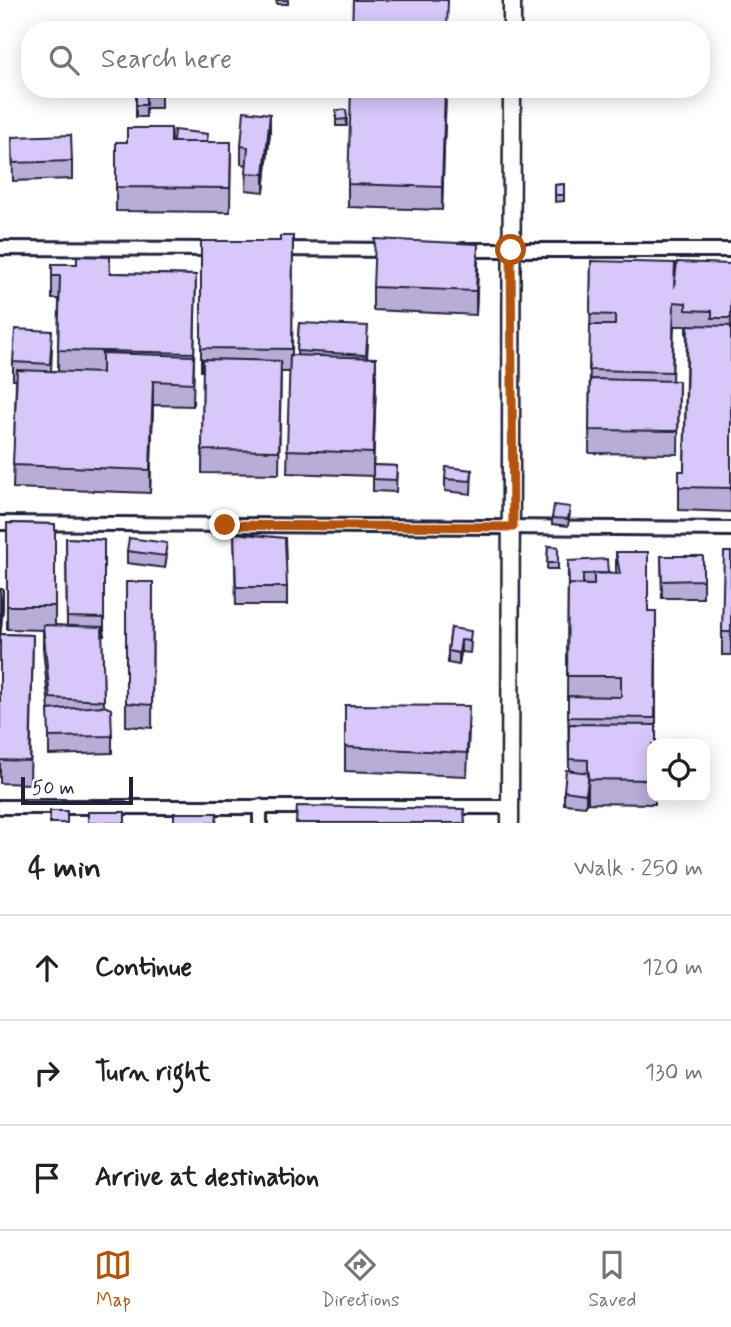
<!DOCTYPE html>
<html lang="en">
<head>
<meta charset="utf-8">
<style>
  :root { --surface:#fff; --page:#f2f2f2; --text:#222; --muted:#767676; --line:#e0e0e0; --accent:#b45309 }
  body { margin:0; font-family:Mynerve,sans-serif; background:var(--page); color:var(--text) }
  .controls { position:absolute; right:21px; bottom:21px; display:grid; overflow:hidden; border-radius:14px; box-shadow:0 4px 18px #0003 }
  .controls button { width:63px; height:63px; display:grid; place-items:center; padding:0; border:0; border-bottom:2px solid var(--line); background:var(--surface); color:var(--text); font:35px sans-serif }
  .scale { position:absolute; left:21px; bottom:18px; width:112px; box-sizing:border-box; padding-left:7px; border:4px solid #22223b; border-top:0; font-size:19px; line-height:24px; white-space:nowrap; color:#22223b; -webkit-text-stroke:5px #fff; paint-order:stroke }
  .stop { position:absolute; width:21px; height:21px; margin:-16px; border:5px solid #b45309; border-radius:50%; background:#fff }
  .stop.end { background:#b45309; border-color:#fff; box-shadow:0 2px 7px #0008 }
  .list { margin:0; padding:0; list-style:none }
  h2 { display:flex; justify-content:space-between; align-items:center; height:91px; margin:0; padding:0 28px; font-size:30px }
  h2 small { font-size:23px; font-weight:400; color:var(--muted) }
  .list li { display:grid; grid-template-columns:46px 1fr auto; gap:21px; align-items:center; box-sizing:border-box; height:105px; padding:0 28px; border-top:2px solid var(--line) }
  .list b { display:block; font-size:26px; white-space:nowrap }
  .list em { font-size:23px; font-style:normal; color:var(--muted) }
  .icon { flex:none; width:38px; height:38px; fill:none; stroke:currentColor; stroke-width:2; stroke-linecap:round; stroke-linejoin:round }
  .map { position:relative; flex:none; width:731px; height:823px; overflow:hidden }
  .search { position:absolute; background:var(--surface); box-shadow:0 4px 18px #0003; left:21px; right:21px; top:21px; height:77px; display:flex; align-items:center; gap:18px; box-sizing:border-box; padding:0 24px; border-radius:28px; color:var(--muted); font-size:26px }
  .sheet { height:406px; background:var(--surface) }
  nav { display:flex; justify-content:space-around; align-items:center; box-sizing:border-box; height:98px; border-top:2px solid var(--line); background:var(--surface); font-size:19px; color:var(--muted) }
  nav a { display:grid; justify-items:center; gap:4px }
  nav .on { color:var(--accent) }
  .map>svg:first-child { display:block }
</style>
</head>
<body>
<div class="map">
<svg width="731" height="823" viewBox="0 0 731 823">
  <rect width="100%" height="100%" fill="#fff"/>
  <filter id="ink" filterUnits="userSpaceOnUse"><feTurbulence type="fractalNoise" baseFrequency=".0143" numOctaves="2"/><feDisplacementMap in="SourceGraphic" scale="14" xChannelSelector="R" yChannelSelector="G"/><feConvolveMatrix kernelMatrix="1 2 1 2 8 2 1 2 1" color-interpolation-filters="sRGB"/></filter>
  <g filter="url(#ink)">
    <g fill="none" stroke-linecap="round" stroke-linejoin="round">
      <defs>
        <path id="minor" d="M0,248L217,249
          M277,249L392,250
          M462,250H731
          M0,523L731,529
          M0,807H511
          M260,823V806"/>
        <path id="tertiary" d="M512,30V0
          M510,823L512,89"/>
      </defs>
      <use href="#minor" stroke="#22223b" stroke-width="18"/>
      <use href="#tertiary" stroke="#22223b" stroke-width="21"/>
      <use href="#minor" stroke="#fff" stroke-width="12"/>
      <use href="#tertiary" stroke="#fff" stroke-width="16"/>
    </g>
    <path fill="#b9acd6" stroke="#22223b" stroke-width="2" d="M276,0H288V4H277Z
      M136,89H161V108H146V117H136Z
      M446,89L442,210L348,207V184Z
      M336,110H346L347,126H336Z
      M270,132L264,192L246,190L247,165L241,164V146Z
      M12,137L72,161V179L13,181Z
      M116,142H231L230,212L116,211Z
      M564,184V201L555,202V185Z
      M293,236L292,355H297L299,323L368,344L367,358L376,381L373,465L397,466L396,492L373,491V476L287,473L290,372H281L279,474L202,473L203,371H201V241H280Z
      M591,261L675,283L731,264V512L679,510V471H684L687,333H686V326H674L672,381H679L678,454L589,453Z
      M52,264L110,273L196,275L193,406L153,405L150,493L13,488L16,380H13V362L52,349L51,371H58L59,299H52Z
      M478,267L476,315L373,310V287Z
      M472,470L471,494L445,491V479Z
      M570,513L568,526L552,524V518Z
      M7,523L55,524V625L67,626L66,538L104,540V636H102L104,706L112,736V753L49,755V710L43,648V630L7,629Z
      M234,533L287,587V605H236Z
      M548,546L558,547V569H547Z
      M127,551L167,555L165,568L127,563Z
      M616,552L648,611H656V725L652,744V797H655V804L588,803V788L586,806L564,804V791L569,771L568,699H567L568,561L608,573L616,574Z
      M731,552V655H722V632Z
      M661,556H703V598H662Z
      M126,582H153L152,728L126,726Z
      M0,589L3,607L0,634L33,635L30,784L0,783Z
      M451,628L471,643L470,653L461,652L459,665L448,663V651Z
      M469,729L467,776L345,771V747Z"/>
    <path fill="#968cae" stroke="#22223b" stroke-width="2" d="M445,89H446L442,210V187Z
      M270,114V132L264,192V174Z
      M478,244V267L476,315V291Z
      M376,358V381L373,476V453Z
      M153,381V405L150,493V470Z
      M3,589V607L0,640V622Z
      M461,640V652L459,665V653Z
      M589,773L588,788L586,806V794Z"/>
    <path fill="#d7c8f9" stroke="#22223b" stroke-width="2" d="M353,0H448L447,30H352Z
      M136,89H161V96H146V105H136Z
      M351,89H445L442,187L348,184Z
      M336,110H346L347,119L336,120Z
      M244,111L270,114L264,174L246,173L248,147L241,146Z
      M127,128H171V142H231L230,188L116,187V142H127Z
      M174,130L208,134L207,142H173Z
      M71,135L72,161L13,163L12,137Z
      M564,184V195H555V185Z
      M280,236H293L292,349L201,348V241H280Z
      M375,239L478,244L476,291L373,287Z
      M77,256L110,257V273L196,275L194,353L58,350L60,276H52V264H77Z
      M591,261L675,263L674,288L677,262L731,264V318H712V311L686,310V303L674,302L672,372L589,370L590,325H615V315L590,314Z
      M299,323L368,326L366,355L297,351Z
      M688,325L731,326V488L679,487V471H684Z
      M15,329L52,331L50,364L13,362Z
      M102,353L194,356L193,383L153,381L150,470L13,465L17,370L102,373Z
      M290,355L376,358L373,453L287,450Z
      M203,359L281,361L279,451L202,450Z
      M590,379L679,381L678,431L589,430Z
      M373,465L397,466L396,480L373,479Z
      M446,467L472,470L471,481L445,479Z
      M554,505L570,507L568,519L552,518Z
      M7,523L55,524V606H7Z
      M234,533L285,538L287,587H236Z
      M66,538L104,540V618L67,617Z
      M129,538L167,543L165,556L127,551Z
      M548,546L558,547V563H547Z
      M616,552H648V611H656L655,718L568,717V696L621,697V676H567L568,584L594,585V573L620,574Z
      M724,552H731V632H722Z
      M661,556H703V580L662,581Z
      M607,559L608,573L583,574V585L569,584L568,561Z
      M126,582H153L152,705L126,703Z
      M0,589H3L0,622Z
      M43,625L102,627L104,701L50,698Z
      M451,628L471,631L470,641L461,640L459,653L448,651Z
      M0,634L33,635L30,761L0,760Z
      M345,705L469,706L467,753L345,747Z
      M104,706L111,709L112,736L49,737L48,710Z
      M569,724L656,725V744H652V780L588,779V760L569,759Z
      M566,770L589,773L586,794L564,791Z
      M297,806L464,809L465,823H296Z
      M50,811H67V823H50Z
      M88,812H125V823H88Z
      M174,813H217L216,823H174Z"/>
  </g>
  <g fill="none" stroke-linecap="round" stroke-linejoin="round" filter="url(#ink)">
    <path stroke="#b45309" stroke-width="9" d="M225,525L513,527L511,250"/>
  </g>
</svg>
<div class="controls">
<button><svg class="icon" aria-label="locate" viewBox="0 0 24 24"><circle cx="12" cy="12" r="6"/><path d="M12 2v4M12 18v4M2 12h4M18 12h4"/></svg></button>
</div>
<div class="scale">50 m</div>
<div class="stop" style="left:511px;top:250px"></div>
<div class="stop end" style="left:225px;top:525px"></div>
<div class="search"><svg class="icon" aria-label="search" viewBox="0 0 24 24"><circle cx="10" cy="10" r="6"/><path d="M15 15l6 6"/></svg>Search here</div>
</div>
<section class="sheet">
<h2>4 min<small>Walk · 250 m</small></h2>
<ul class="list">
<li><svg class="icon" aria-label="ahead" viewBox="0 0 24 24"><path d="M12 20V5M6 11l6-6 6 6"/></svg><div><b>Continue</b></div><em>120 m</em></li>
<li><svg class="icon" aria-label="right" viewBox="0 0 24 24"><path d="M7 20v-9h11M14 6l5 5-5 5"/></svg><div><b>Turn right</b></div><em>130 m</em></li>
<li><svg class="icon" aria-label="arrive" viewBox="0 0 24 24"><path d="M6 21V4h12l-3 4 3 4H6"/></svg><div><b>Arrive at destination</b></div></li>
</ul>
</section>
<nav>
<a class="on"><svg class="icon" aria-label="map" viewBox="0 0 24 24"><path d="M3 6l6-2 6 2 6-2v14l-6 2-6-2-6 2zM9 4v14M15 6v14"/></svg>Map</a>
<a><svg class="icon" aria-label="directions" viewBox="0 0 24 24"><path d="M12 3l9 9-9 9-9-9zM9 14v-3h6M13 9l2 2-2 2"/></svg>Directions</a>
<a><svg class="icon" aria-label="saved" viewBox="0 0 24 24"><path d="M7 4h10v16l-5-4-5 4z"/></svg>Saved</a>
</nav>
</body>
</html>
